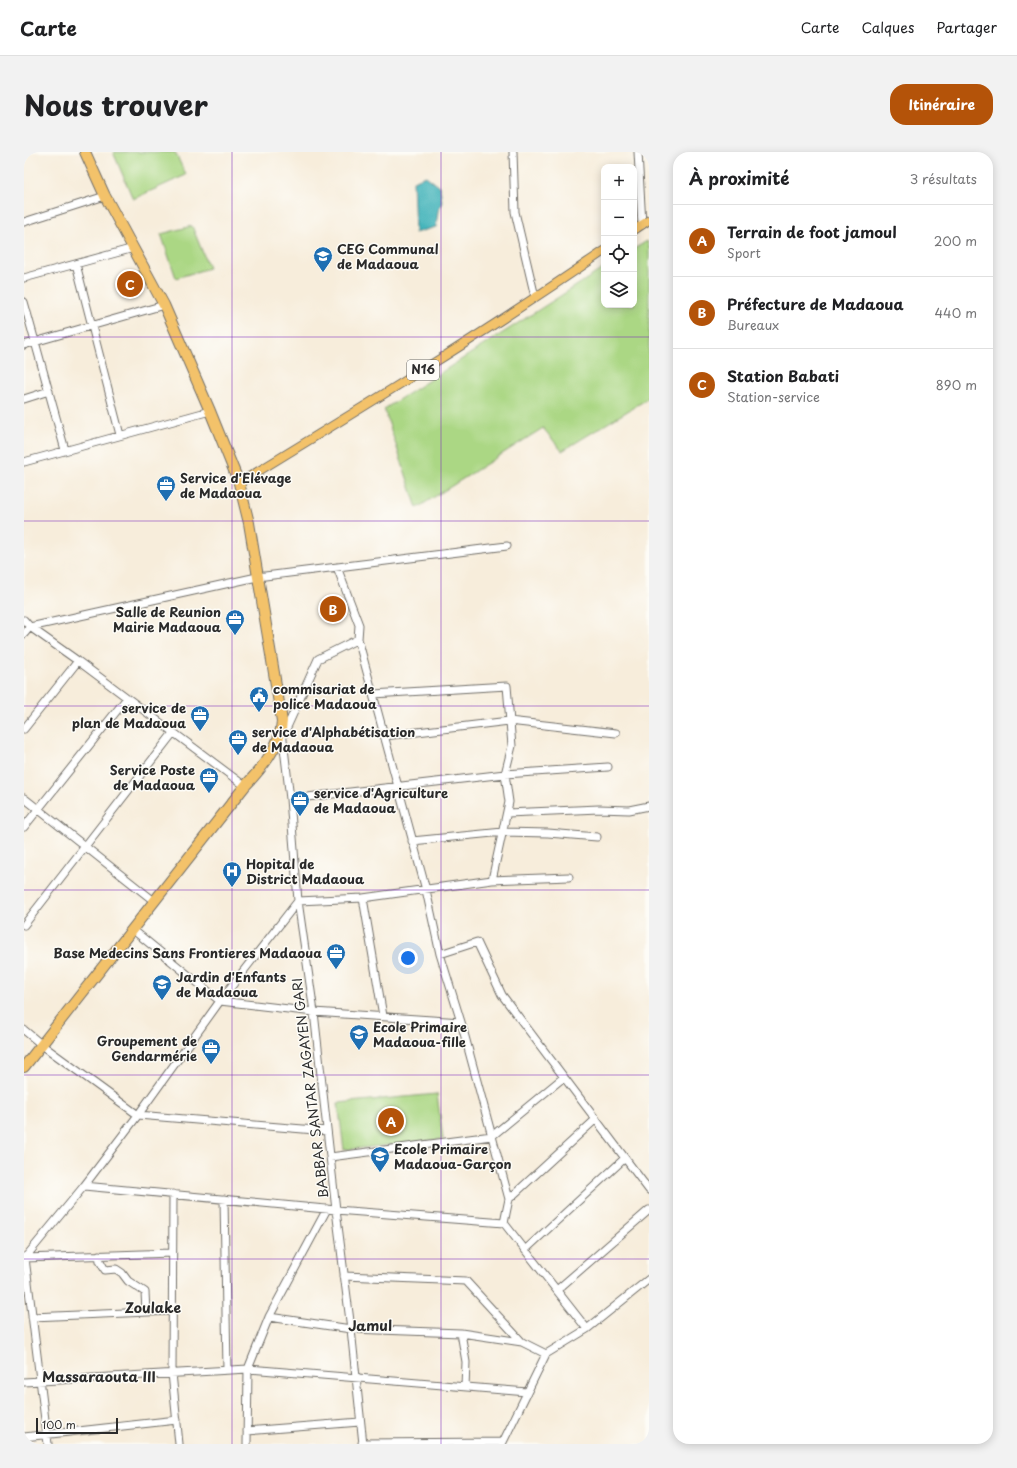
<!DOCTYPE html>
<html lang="fr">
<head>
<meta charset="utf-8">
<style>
  :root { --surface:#fff; --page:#f2f2f2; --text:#202124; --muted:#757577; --line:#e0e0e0; --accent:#b45309 }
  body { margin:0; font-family:"Playpen Sans",sans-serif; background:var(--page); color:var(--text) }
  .controls { position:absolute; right:12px; top:12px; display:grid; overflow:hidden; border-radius:8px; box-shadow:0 2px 10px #0003 }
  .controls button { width:36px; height:36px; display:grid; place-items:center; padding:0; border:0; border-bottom:1px solid var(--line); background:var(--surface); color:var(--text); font:20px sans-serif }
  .scale { position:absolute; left:12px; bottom:10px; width:82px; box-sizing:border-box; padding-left:4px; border:2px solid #2b2b2b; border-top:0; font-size:11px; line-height:14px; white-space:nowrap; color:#2b2b2b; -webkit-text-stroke:3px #fdfcf7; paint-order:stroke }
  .you { position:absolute; left:384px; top:806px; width:14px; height:14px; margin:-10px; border:3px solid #fff; border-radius:50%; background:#1a73e8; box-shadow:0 0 0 6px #1a73e833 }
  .badge { display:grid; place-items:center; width:26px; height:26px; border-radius:50%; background:var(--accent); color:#fff; font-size:13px; font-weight:700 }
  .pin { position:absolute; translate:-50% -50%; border:2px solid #fff; box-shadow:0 1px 4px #0006 }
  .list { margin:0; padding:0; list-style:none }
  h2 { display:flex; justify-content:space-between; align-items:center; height:52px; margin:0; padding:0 16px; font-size:17px }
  h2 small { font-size:13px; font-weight:400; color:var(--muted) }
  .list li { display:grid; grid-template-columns:26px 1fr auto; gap:12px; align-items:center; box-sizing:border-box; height:72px; padding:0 16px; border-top:1px solid var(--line) }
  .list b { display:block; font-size:15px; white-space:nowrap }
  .list p { margin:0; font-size:13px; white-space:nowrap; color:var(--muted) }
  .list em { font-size:13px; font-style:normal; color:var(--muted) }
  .icon { flex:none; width:22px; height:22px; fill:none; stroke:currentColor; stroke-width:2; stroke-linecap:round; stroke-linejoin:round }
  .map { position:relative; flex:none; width:625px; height:1292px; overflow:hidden; border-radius:16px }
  header { display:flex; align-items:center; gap:24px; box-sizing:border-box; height:56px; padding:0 20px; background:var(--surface); border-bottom:1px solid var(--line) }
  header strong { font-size:19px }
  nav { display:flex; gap:22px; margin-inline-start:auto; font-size:14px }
  .intro { display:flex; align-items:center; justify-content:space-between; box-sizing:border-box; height:96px; padding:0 24px }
  h1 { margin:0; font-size:28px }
  .button { padding:10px 18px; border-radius:16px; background:var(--accent); color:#fff; font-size:14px; font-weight:700 }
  main { display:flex; gap:24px; padding:0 24px }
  aside { flex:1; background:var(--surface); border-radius:16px; box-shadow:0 2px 10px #0003 }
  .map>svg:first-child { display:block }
</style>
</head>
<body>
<header>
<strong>Carte</strong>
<nav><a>Carte</a><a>Calques</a><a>Partager</a></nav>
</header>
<div class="intro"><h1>Nous trouver</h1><a class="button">Itinéraire</a></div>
<main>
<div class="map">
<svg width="625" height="1292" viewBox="0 0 625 1292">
  <rect width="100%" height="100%" fill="#fdfcf7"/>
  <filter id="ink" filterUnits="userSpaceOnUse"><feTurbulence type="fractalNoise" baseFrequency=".025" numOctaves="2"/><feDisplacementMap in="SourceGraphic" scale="8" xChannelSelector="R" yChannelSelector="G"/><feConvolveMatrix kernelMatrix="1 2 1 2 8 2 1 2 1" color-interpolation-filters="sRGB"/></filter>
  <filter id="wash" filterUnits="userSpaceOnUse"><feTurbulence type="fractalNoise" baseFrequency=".012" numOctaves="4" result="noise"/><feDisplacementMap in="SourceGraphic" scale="16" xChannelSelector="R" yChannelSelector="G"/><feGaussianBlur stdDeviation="0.9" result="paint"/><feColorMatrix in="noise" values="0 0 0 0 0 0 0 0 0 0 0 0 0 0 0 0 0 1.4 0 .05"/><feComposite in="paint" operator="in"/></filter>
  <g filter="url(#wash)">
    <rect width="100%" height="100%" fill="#f7eddb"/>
    <path fill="#abd784" stroke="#6b8158" d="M89,0H151L162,23L109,47Z
      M168,74L185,116L152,126L137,82Z
      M623,89L625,96V246L538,299L519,276L393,356L360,257L580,116V153H610V97Z
      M413,942L419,987L320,998L314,951Z"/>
    <path fill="#41b2b9" stroke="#366e72" d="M402,24L416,35L418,50L414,59L412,75L391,81L389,29Z"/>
  </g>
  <g filter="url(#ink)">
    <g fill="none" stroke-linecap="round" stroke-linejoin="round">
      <defs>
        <path id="minor" d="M489,0L491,60L511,145
          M614,0L618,73
          M0,70L81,44
          M52,112L96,283
          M0,126L110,96
          M0,150L41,298
          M0,193L140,153
          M0,247L25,239
          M0,310L186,259
          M313,415L335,473L334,487L402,738L416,802L437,870L485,1047L480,1071
          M0,468L6,475L54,509L221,634
          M0,482L6,475L233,425L483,394
          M349,542L483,534L488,594L481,622L485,650L468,728
          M0,577L54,509
          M258,579L266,647L274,749L290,860L312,1058L327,1177L339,1292
          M259,584L294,507L334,487
          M360,584L485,569L592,581
          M0,646L130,749
          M266,647L481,622L584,615
          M483,661L575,657L605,658L625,654
          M0,675L103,546
          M388,689L479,680L524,681L573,685
          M339,746L359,864
          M0,773L149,581
          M108,777L196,849L290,860L437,870
          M416,802L453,790L478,843L625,1038
          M0,878L18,893L114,963L303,979
          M306,1005L468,984L540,925
          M60,1034L312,1058L480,1071L563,1177
          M149,1042L148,1221L155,1292
          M200,1047L203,1218
          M485,1047L572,967
          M501,1098L601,1006
          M75,1103L76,1109L81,1118L92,1117L98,1121L104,1129L121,1140L122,1160
          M0,1105L1,1106L148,1101
          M1,1106L24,1292
          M0,1107L60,1034L114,963L196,849L274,749L339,746L468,728L545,725
          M320,1124L442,1129L498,1190
          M533,1138L625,1058
          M8,1165L148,1159
          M245,1165L327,1177L437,1181L498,1190L522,1202
          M437,1181L442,1210L441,1235
          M0,1230L224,1217L503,1240
          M223,1279L336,1270
          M0,1285L153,1268
          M338,1291L479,1290
          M223,1292L224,1217L245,1165L303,1057
          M478,1292L522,1202L563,1177L625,1127"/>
        <path id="major" d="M610,78L625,68
          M215,331C338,256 461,181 580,99"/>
        <path id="highway" d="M0,915L221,634C237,617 257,594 258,569L225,371L215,331L186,259L140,153L81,44L61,0"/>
      </defs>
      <use href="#minor" stroke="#726f69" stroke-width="9"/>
      <use href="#major" stroke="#726f69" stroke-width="10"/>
      <use href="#highway" stroke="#726f69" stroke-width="12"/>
      <use href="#minor" stroke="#fff" stroke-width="7"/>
      <use href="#major" stroke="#f3c26a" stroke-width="8"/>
      <use href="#highway" stroke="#f3c26a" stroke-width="10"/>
    </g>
  </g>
  <path fill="none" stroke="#7b2cbf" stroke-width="1" stroke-opacity="0.55" d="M208,0V1292M417,0V1292M0,185H625M0,369H625M0,554H625M0,738H625M0,923H625M0,1107H625"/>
  <defs>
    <symbol id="school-pin" viewBox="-11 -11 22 30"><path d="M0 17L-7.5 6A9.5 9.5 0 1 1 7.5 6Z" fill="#1f6fb2" stroke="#fdfcf7"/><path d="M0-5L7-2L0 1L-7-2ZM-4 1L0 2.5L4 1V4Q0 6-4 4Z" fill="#fff"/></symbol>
    <symbol id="office-pin" viewBox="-11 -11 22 30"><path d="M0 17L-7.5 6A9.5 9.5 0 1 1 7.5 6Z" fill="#1f6fb2" stroke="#fdfcf7"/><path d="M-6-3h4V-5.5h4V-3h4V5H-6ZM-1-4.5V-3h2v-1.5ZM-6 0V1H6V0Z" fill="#fff"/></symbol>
    <symbol id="civic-pin" viewBox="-11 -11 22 30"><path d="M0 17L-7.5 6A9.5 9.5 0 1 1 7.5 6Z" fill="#1f6fb2" stroke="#fdfcf7"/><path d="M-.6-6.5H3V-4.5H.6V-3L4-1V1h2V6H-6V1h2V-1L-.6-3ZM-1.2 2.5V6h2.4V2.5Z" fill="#fff"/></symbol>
    <symbol id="hospital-pin" viewBox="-11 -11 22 30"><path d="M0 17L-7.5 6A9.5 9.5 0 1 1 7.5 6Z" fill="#1f6fb2" stroke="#fdfcf7"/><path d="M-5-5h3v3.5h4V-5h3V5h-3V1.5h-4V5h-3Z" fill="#fff"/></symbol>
  </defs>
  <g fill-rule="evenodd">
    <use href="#school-pin" x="288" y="93" width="22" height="30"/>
    <use href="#office-pin" x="131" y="322" width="22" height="30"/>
    <use href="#office-pin" x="200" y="456" width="22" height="30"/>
    <use href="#civic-pin" x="224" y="533" width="22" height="30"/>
    <use href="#office-pin" x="165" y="552" width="22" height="30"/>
    <use href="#office-pin" x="203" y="576" width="22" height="30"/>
    <use href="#office-pin" x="174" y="614" width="22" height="30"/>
    <use href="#office-pin" x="265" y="637" width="22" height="30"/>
    <use href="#hospital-pin" x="197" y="708" width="22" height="30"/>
    <use href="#office-pin" x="301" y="790" width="22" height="30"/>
    <use href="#school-pin" x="127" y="821" width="22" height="30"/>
    <use href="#school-pin" x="324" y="871" width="22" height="30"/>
    <use href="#office-pin" x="176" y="885" width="22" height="30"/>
    <use href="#school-pin" x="345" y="993" width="22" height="30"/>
  </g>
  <g text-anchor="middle" stroke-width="3" stroke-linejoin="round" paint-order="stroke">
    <rect fill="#fdfcf7" stroke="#6a6a68" stroke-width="1" x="383" y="208" width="32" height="20" rx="3"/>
    <g font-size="12" font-weight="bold" fill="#2b2b2b">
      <text x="399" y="222">N16</text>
    </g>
    <g font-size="13" font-weight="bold" fill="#2b2b2b" stroke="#fdfcf7" text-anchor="start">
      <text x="313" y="102">CEG Communal<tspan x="313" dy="15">de Madaoua</tspan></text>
      <text x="156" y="331">Service d'Elévage<tspan x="156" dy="15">de Madaoua</tspan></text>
      <text x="197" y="465" text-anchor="end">Salle de Reunion<tspan x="197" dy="15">Mairie Madaoua</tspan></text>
      <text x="249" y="542">commisariat de<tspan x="249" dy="15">police Madaoua</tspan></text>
      <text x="162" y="561" text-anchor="end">service de<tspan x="162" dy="15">plan de Madaoua</tspan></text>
      <text x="228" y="585">service d'Alphabétisation<tspan x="228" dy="15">de Madaoua</tspan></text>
      <text x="171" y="623" text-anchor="end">Service Poste<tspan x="171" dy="15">de Madaoua</tspan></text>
      <text x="290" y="646">service d'Agriculture<tspan x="290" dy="15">de Madaoua</tspan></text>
      <text x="222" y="717">Hopital de<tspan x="222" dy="15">District Madaoua</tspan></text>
      <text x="298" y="806" text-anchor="end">Base Medecins Sans Frontieres Madaoua</text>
      <text x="152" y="830">Jardin d'Enfants<tspan x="152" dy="15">de Madaoua</tspan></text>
      <text x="349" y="880">Ecole Primaire<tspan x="349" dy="15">Madaoua-fille</tspan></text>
      <text x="173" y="894" text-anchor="end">Groupement de<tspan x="173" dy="15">Gendarmérie</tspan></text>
      <text x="370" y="1002">Ecole Primaire<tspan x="370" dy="15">Madaoua-Garçon</tspan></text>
    </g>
    <g font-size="13" fill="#2b2b2b" stroke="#fdfcf7">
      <text transform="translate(286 936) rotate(-97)" y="5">BABBAR SANTAR ZAGAYEN GARI</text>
    </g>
    <g font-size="14" font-weight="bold" fill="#2b2b2b" stroke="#fdfcf7">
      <text x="129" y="1161">Zoulake</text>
      <text x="346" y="1179">Jamul</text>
      <text x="75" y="1230">Massaraouta III</text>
    </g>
  </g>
</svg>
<div class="controls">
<button>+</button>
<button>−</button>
<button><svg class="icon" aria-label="locate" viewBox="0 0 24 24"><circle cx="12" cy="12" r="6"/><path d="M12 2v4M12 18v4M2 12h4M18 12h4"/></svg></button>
<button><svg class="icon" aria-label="layers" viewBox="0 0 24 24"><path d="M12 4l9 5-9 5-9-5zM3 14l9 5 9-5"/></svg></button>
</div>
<div class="scale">100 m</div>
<div class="you"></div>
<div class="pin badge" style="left:367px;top:969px">A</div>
<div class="pin badge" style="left:309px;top:457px">B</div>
<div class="pin badge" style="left:106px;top:132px">C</div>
</div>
<aside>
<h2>À proximité<small>3 résultats</small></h2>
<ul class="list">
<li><span class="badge">A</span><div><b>Terrain de foot jamoul</b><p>Sport</p></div><em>200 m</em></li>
<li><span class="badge">B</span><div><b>Préfecture de Madaoua</b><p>Bureaux</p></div><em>440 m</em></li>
<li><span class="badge">C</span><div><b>Station Babati</b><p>Station-service</p></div><em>890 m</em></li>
</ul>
</aside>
</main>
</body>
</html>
